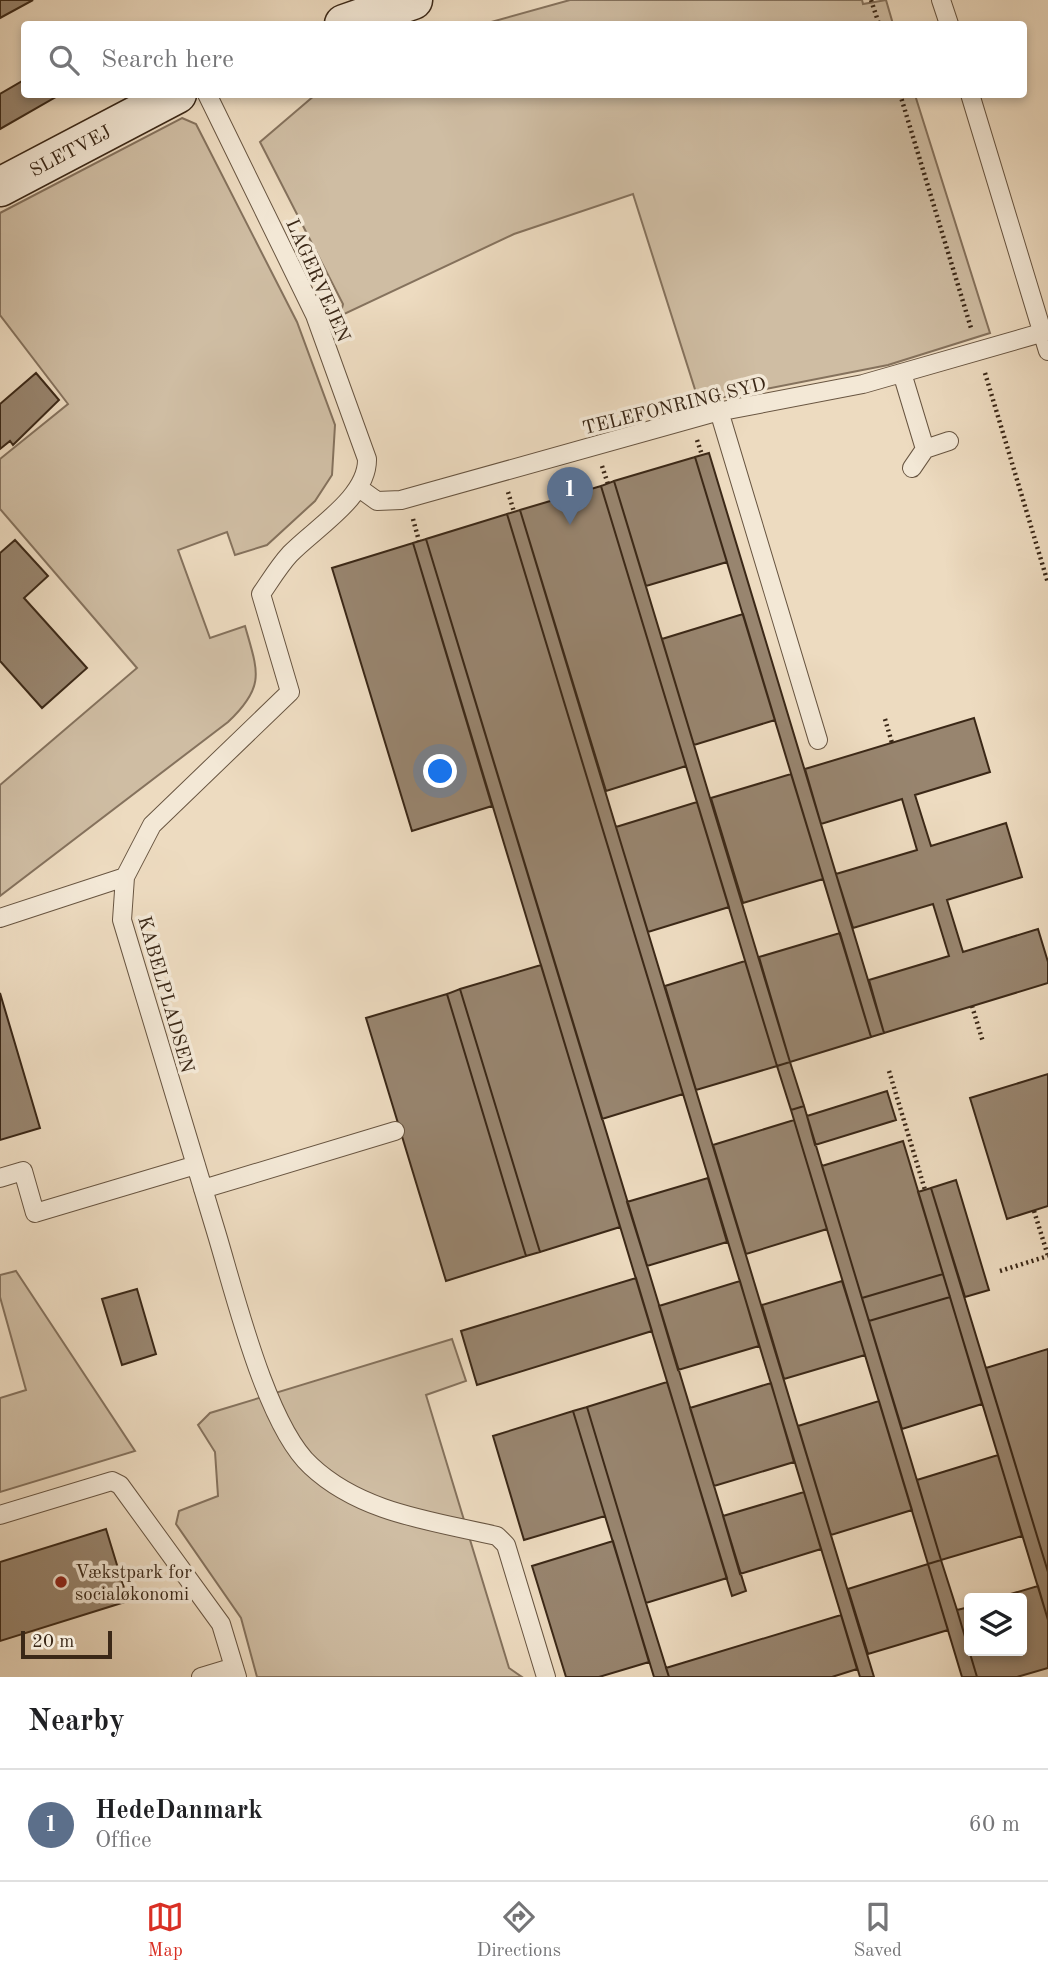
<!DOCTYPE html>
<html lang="en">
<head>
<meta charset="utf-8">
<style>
  :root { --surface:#fff; --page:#f6f6f6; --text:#202124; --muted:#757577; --line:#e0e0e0; --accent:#d93025 }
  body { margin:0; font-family:"Old Standard TT",serif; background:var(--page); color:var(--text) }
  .controls { position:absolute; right:21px; bottom:21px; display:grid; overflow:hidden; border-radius:7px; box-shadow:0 4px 10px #0003 }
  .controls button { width:63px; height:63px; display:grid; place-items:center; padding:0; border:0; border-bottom:2px solid var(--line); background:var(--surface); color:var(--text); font:35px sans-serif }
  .scale { position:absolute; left:21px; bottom:18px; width:91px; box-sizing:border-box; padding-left:7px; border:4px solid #3b2817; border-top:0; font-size:19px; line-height:24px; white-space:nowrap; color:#3b2817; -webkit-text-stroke:5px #f3e8d6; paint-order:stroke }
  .you { position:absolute; left:441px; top:772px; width:24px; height:24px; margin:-18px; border:5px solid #fff; border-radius:50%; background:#1a73e8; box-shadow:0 0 0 10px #1a73e833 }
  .badge { display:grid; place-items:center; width:46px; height:46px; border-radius:50%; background:var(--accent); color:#fff; font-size:23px; font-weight:700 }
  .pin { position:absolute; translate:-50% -58px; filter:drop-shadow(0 2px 4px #0008) }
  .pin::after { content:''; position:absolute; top:37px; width:24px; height:21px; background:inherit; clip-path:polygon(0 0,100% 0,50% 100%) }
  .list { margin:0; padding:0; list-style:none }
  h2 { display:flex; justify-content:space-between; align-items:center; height:91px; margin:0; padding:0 28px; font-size:30px }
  h2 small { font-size:23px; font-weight:400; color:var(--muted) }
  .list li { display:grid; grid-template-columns:46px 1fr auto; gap:21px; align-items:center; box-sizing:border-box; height:112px; padding:0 28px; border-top:2px solid var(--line) }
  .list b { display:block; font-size:26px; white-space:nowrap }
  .list p { margin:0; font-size:23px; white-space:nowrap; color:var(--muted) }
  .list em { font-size:23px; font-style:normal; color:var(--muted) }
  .icon { flex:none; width:38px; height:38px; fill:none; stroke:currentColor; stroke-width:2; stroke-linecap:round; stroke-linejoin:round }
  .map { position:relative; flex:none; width:1048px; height:1677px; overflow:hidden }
  .search { position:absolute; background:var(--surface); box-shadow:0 4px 10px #0003; left:21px; right:21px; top:21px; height:77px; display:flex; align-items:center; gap:18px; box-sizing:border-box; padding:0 24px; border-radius:7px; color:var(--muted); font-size:26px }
  .sheet { height:203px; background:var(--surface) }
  nav { display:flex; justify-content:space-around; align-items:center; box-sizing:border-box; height:98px; border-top:2px solid var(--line); background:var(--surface); font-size:19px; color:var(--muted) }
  nav a { display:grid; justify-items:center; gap:4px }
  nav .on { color:var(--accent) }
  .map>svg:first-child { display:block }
</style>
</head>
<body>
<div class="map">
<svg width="1048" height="1677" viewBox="0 0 1048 1677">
  <rect width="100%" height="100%" fill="#eddbc0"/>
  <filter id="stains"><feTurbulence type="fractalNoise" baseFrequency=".00286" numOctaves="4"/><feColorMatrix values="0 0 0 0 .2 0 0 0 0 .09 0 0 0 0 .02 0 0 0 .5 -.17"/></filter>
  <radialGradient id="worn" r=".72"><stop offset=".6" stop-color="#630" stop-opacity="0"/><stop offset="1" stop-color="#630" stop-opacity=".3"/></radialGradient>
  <path fill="#cfbda3" stroke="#85725d" stroke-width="2" d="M570,0H862L863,4L886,0L893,24H484Z
    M315,95H915L990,333L888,365L699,402L633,194L514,234L340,316L343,304L260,142Z
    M182,118L196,124L297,322L335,425L332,475L315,501L267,545L235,555L227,532L178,550L210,638L245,626C258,672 266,686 228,722L0,896V785L137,668L0,509V459L68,404L0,315V213Z
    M16,1271L135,1451L0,1492V1398L26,1390L0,1297V1275Z
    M452,1339L466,1381L426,1395L509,1668L522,1677H257L241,1618L176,1524L179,1511L218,1496L215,1452L198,1425L210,1413Z"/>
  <path fill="#98856f" stroke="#3b2817" stroke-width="2" d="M0,0H33L0,18Z
    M24,80V94H61L0,129V94Z
    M36,373L59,400L13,445L10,441L0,449V404Z
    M709,453L884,1033L871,1037L695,457Z
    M695,457L727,562L646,586L614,481Z
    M614,481L790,1062L777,1066L601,486Z
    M601,486L686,766L606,791L520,510Z
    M520,510L616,827L874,1677H860L507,514Z
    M507,514L683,1094L602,1119L426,539Z
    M426,539L746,1591L732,1596L413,543Z
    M15,540L48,576L24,598L87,668L42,708L0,661V553Z
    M413,543L492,806L412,831L332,568Z
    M743,614L775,720L694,745L662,639Z
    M974,718L990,772L915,795L931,846L1006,823L1022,877L947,900L963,952L1038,929L1048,962V983L884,1033L869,980L949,956L933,904L853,928L836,874L917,850L902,799L821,824L805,769Z
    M791,774L823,879L743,903L711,798Z
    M697,802L729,907L648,932L616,827Z
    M840,933L871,1037L790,1062L759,957Z
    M745,961L777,1066L696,1090L665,986Z
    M541,965L620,1227L540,1252L460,989Z
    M460,989L540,1252L526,1256L447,994Z
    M0,993L40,1128L0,1140Z
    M447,994L526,1256L446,1281L366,1018Z
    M790,1062L804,1106L791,1110L777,1066Z
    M1048,1074V1206L1007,1219L970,1098Z
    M887,1091L896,1120L815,1145L807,1116Z
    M804,1106L941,1560L928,1564L791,1110Z
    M794,1120L827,1229L746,1254L713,1145Z
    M903,1141L943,1274L862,1298L822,1166Z
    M708,1178L727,1242L647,1266L627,1202Z
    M956,1180L989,1290L965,1297L931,1188Z
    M931,1188L1048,1572V1620L918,1192Z
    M943,1274L950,1297L869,1321L862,1298Z
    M636,1278L652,1331L477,1385L461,1331Z
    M740,1281L759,1346L678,1370L659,1306Z
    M842,1281L865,1355L784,1379L762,1305Z
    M137,1289L156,1354L122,1365L102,1299Z
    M950,1297L982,1404L902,1429L869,1321Z
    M1048,1349V1572L986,1368Z
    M667,1382L727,1578L646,1603L587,1407Z
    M771,1383L794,1462L714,1486L690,1408Z
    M879,1401L912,1510L831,1535L798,1426Z
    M587,1407L646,1603L669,1677H654L605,1516L573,1411Z
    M573,1411L605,1516L524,1540L493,1436Z
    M998,1455L1022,1536L941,1560L917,1480Z
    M804,1492L821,1549L740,1574L723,1516Z
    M106,1529L128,1601L0,1641V1562Z
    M613,1541L649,1662L599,1677H566L532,1566Z
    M941,1560L957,1610L977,1677H962L928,1564Z
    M928,1564L948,1630L868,1654L848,1589Z
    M1038,1586L1048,1620V1668L1017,1677H977L957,1610L969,1607V1651H1022V1598H997Z
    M841,1615L857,1669L832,1677H669L666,1668Z"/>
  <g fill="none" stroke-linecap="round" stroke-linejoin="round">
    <defs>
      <path id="lane" d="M941,0L949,24
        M207,94L315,315L367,459C368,497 315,528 290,554C279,566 270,581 261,594L290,692L152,825L125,877L122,920C153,1022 183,1124 214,1225C233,1286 265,1424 311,1466C361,1513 432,1521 497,1536L506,1545L546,1677
        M970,94L1048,351
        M902,373L925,449L949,441
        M719,411L818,740
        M912,468L925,449
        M359,488L377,501L401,500L712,413L863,384L1048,331
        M0,918L125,877
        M0,1178L23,1171L35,1213L196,1165
        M203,1189L395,1131
        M0,1515L112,1481L120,1485L221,1624L237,1677
        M201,1677L234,1667"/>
      <g id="secondary">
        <path d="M344,24L413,0"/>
        <path id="s1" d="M0,187L177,94"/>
      </g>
    </defs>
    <use href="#lane" stroke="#685541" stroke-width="20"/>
    <use href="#secondary" stroke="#3b2817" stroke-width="41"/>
    <path stroke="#3b2817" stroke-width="4.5" stroke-dasharray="2 3.5" stroke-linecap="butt" d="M871,0L879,24
      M900,94L971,328
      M985,373L1048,583
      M697,440L702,455
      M602,466L608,484
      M508,492L514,512
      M413,519L419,541
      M885,719L892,743
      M972,1006L983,1042
      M889,1071L925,1190
      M1034,1211L1048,1256
      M1000,1271L1048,1256"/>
    <use href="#lane" stroke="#f3e8d6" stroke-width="18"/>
    <use href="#secondary" stroke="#f3e8d6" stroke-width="38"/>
  </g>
  <circle fill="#8f2418" stroke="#f3e8d6" stroke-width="2.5" cx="61" cy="1582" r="7"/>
  <g text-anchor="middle" stroke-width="7" stroke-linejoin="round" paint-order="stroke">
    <g font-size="19" fill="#3b2817" stroke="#f3e8d6">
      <text dy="7" stroke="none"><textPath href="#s1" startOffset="79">SLETVEJ</textPath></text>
      <text transform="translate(319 280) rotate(66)" y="7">LAGERVEJEN</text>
      <text transform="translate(674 405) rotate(-14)" y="7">TELEFONRING SYD</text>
      <text transform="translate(167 994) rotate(74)" y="7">KABELPLADSEN</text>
    </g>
    <g font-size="19" fill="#3b2817" stroke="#f3e8d6" text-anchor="start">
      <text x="75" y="1578">Vækstpark for<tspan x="75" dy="22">socialøkonomi</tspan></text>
    </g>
  </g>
  <rect width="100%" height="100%" filter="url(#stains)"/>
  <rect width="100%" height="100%" fill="url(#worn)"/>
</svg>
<div class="controls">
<button><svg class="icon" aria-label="layers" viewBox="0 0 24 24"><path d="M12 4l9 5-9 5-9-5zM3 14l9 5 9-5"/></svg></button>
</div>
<div class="scale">20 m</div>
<div class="you"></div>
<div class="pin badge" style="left:570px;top:525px;background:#5c6f8a">1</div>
<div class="search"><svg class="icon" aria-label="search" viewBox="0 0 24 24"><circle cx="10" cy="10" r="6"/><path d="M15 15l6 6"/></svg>Search here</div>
</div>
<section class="sheet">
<h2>Nearby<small></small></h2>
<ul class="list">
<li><span class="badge" style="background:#5c6f8a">1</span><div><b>HedeDanmark</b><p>Office</p></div><em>60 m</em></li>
</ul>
</section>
<nav>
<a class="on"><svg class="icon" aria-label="map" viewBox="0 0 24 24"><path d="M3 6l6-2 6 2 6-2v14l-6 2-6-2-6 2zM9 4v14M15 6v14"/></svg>Map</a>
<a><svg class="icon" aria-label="directions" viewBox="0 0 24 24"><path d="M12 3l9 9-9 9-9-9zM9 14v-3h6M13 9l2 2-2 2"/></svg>Directions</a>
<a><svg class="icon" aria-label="saved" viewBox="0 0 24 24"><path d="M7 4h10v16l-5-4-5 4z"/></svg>Saved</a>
</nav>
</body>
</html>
